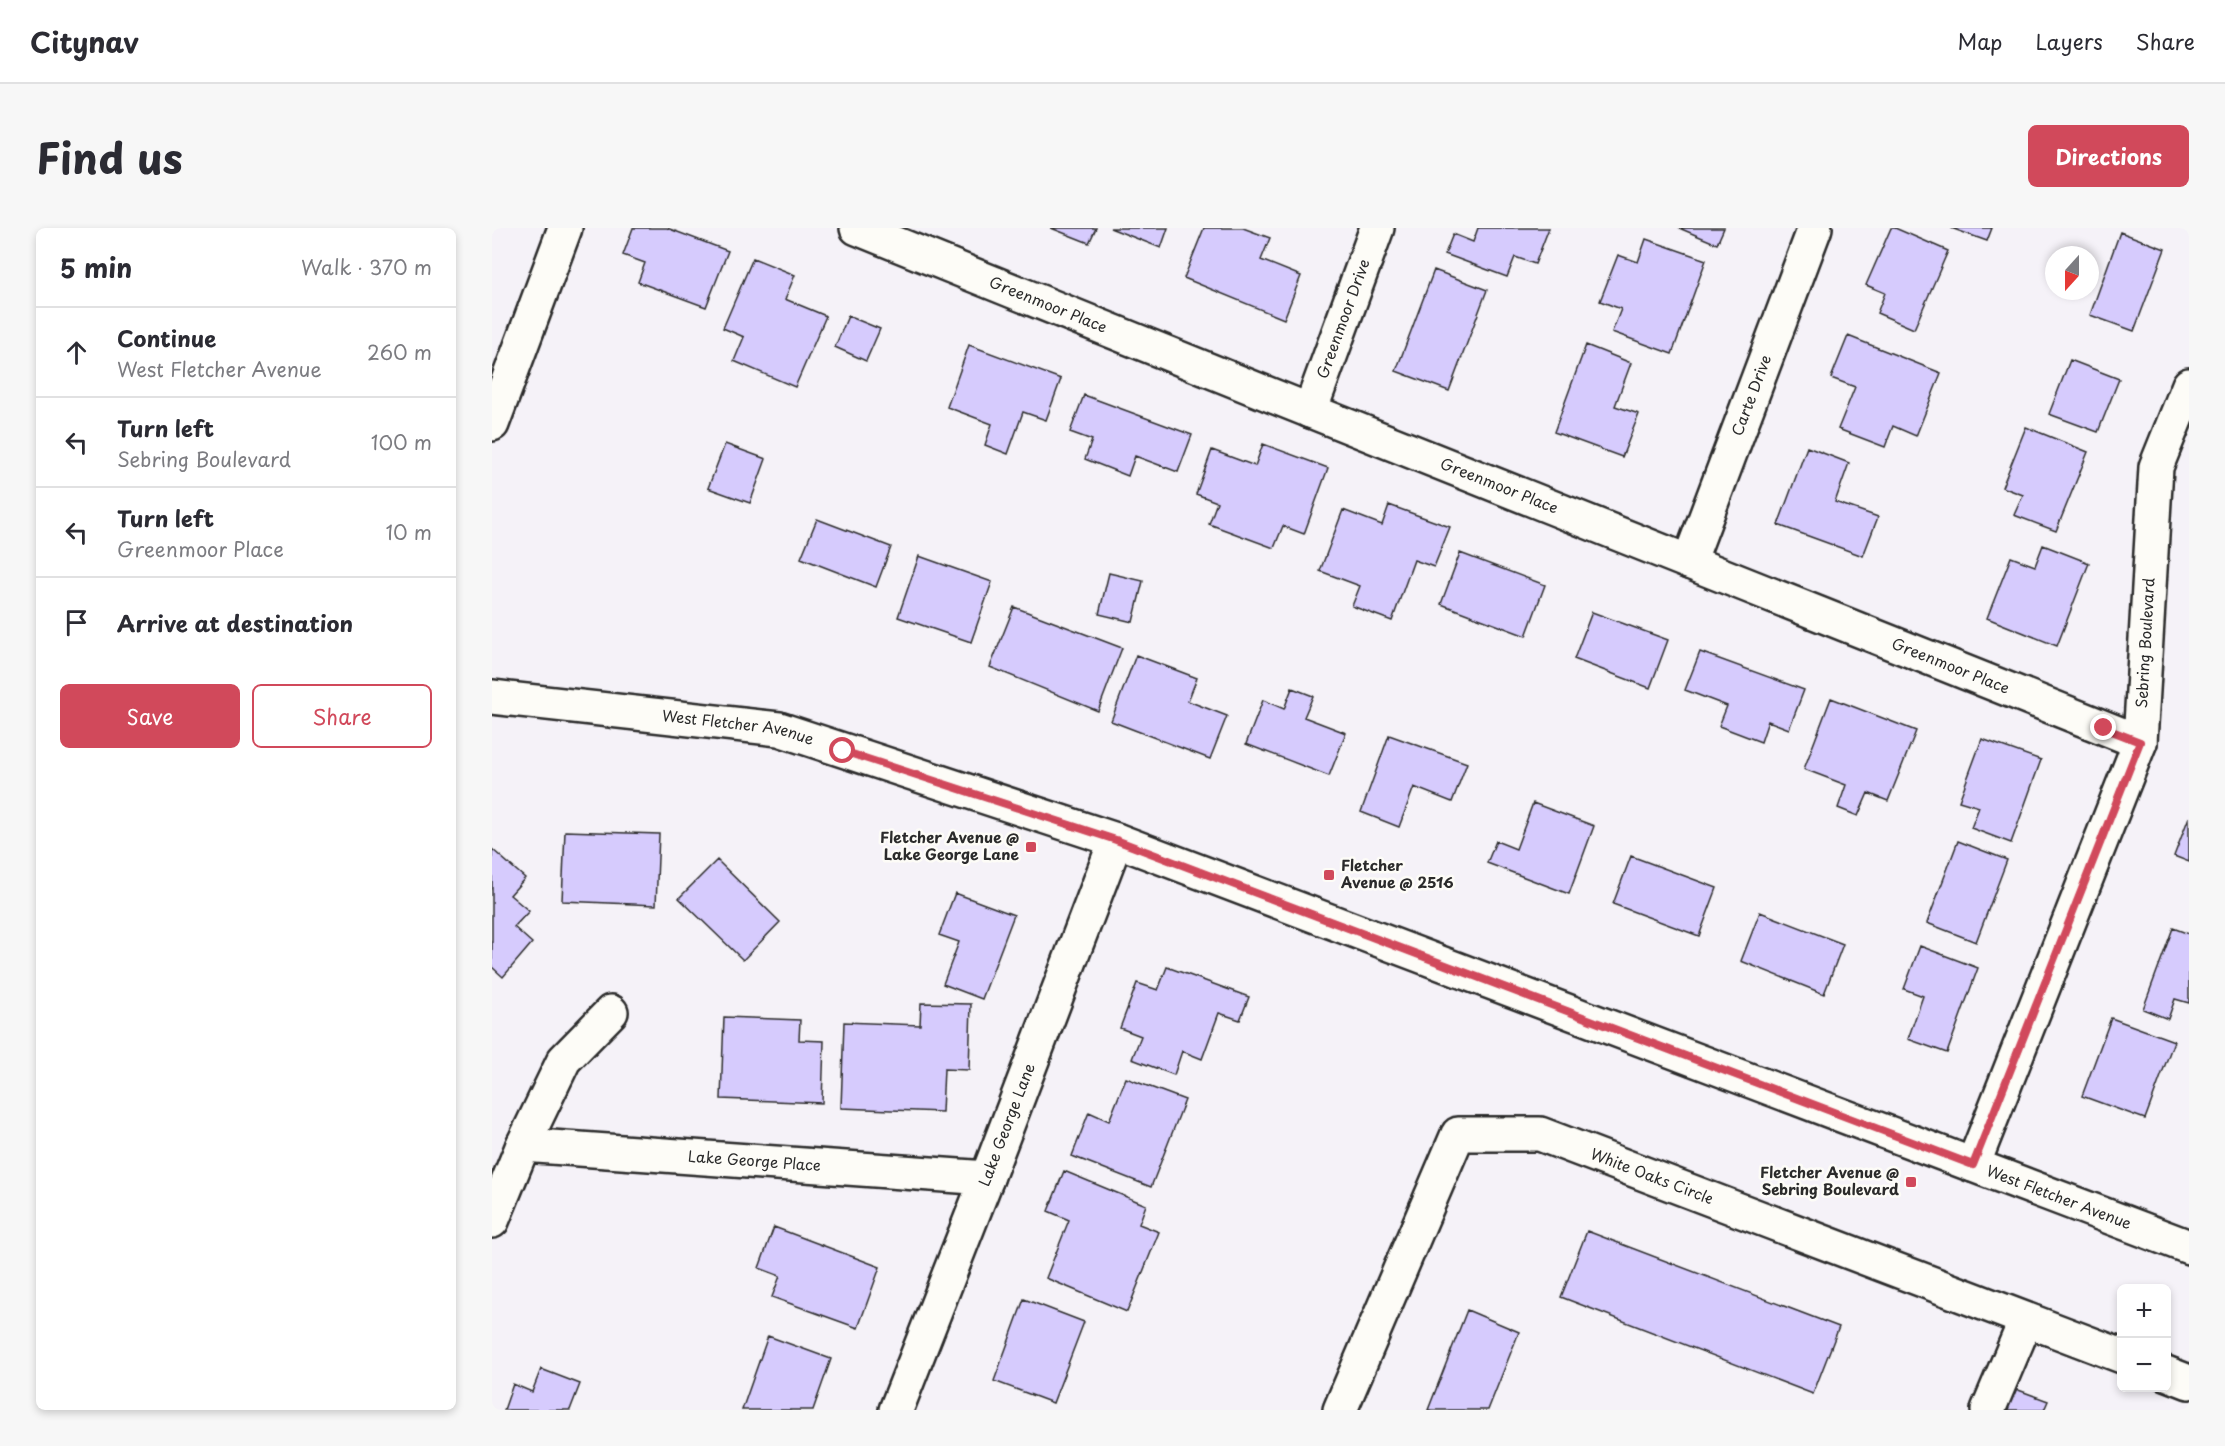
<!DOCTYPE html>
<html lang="en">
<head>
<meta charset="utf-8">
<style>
  :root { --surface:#fff; --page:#f7f7f7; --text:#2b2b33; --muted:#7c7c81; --line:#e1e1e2; --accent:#d1495b }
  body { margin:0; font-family:"Playpen Sans",sans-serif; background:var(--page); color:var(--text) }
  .controls { position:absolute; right:18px; bottom:18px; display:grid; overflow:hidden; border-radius:9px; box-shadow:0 3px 9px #0003 }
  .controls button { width:54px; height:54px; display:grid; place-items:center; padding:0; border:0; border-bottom:2px solid var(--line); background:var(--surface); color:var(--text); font:30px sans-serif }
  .compass { position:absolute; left:1553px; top:18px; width:54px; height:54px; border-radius:50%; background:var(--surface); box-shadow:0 3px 9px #0003; rotate:201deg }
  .stop { position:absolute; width:18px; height:18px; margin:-14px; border:4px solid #d1495b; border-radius:50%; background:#fff }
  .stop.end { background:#d1495b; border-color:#fff; box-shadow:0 2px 6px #0008 }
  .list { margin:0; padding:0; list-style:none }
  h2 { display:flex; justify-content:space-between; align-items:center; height:78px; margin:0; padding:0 24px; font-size:26px }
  h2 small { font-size:20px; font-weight:400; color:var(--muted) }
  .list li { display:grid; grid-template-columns:39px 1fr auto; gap:18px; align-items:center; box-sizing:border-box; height:90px; padding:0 24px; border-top:2px solid var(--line) }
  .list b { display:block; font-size:22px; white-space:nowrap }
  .list p { margin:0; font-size:20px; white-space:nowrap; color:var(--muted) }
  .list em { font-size:20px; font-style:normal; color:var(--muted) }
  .actions { display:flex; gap:12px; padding:18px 24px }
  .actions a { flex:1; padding:14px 0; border:2px solid var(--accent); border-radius:9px; text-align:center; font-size:21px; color:var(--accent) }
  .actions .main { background:var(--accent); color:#fff }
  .icon { flex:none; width:33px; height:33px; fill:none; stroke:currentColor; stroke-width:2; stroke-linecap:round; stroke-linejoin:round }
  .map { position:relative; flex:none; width:1697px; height:1182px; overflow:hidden; border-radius:9px }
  header { display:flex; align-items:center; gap:36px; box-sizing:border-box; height:84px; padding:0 30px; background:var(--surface); border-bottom:2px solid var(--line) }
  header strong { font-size:28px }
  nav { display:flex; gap:33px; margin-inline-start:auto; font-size:21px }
  .intro { display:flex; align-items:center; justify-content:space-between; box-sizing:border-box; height:144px; padding:0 36px }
  h1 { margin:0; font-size:42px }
  .button { padding:15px 27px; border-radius:9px; background:var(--accent); color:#fff; font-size:21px; font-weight:700 }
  main { display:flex; gap:36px; padding:0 36px }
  aside { flex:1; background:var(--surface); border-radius:9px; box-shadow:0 3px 9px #0003 }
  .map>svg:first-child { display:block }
</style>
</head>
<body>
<header>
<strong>Citynav</strong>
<nav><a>Map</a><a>Layers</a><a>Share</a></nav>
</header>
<div class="intro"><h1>Find us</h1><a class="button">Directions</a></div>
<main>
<aside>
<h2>5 min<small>Walk · 370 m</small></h2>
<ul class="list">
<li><svg class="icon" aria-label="ahead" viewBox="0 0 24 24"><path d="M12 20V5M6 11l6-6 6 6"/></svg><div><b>Continue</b><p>West Fletcher Avenue</p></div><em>260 m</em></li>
<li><svg class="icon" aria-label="left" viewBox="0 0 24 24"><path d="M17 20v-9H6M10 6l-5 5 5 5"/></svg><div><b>Turn left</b><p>Sebring Boulevard</p></div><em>100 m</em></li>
<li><svg class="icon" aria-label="left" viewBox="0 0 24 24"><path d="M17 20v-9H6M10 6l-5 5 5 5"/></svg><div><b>Turn left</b><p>Greenmoor Place</p></div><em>10 m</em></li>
<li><svg class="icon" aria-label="arrive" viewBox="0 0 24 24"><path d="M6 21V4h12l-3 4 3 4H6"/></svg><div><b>Arrive at destination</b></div></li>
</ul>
<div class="actions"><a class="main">Save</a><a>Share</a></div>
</aside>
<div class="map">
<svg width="1697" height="1182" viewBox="0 0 1697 1182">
  <rect width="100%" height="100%" fill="#f5f2f8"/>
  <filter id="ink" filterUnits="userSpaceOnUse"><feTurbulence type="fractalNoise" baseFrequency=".0167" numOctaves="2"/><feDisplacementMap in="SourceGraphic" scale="12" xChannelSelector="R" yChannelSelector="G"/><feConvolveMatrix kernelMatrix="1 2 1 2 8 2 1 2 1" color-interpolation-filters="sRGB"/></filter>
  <g filter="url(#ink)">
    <path fill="#d6cbfd" stroke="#2b2b2b" stroke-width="1.5" d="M141,0H175L236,23L214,79L146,54L153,35L131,27Z
      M559,0H604L597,15Z
      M618,0H676L669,20Z
      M712,0H751L778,10L769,32L809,48L792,91L692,50Z
      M986,0H1057L1043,36L1023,29L1015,49L953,26L961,6L981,14Z
      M1187,0H1232L1225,16Z
      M1399,0H1403L1456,23L1422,101L1385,85L1393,65L1374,57Z
      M1459,0H1500L1495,13Z
      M1628,4L1673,21L1642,103L1598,87Z
      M1154,11L1214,32L1180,126L1120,104L1129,81L1108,73L1126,27L1146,34Z
      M261,30L303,47L293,71L334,88L303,159L242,133L252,109L231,100Z
      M942,42L995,62L957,163L904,143Z
      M356,88L388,101L374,133L343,119Z
      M1356,108L1449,145L1424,208L1401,198L1393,219L1346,201L1363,159L1339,150Z
      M477,117L569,151L554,192L531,184L516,226L493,217L500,196L455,179Z
      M1094,117L1139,135L1123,178L1147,186L1130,229L1062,204Z
      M1578,132L1627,151L1606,204L1557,186Z
      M592,167L700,207L686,244L643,228L636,248L593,231L600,212L578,204Z
      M1534,199L1596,224L1564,303L1522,287L1531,267L1510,259Z
      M233,216L274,231L258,275L216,260Z
      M771,216L836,240L812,306L791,298L782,320L717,296L725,274L704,266L720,222L763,238Z
      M1315,219L1357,235L1343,274L1386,289L1371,328L1286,297Z
      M897,277L958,299L942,339L922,332L900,393L860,378L868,358L828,343L851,282L890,297Z
      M325,291L399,319L384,359L309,330Z
      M1551,317L1597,335L1565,418L1495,390L1519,329L1543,338Z
      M968,325L1053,357L1034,408L949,376Z
      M427,328L500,354L479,414L406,389Z
      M617,345L651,353L641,394L607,386Z
      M522,379L630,420L606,483L498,439Z
      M1100,384L1176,412L1158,460L1082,431Z
      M1208,424L1312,462L1297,501L1276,493L1269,514L1227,498L1235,478L1193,462Z
      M644,427L705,450L696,473L735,488L718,531L619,493Z
      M800,460L821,468L812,489L854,505L837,548L754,516L771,472L792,481Z
      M1339,470L1424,503L1396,573L1376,565L1366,588L1346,580L1354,557L1312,541Z
      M897,507L975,535L960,574L922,559L907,599L869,584Z
      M1490,511L1549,532L1519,615L1479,600L1487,579L1467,573Z
      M1041,575L1102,598L1077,666L995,635L1004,613L1024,621Z
      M1697,589V634L1682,628Z
      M73,603L167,606L164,677L70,673Z
      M1466,613L1515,632L1484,714L1435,695Z
      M0,621L33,650L18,667L37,683L22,699L40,715L11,749L0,739Z
      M1139,628L1225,660L1207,708L1121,676Z
      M225,632L288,694L251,732L187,670Z
      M463,665L522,687L490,771L451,756L467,714L447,707Z
      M1268,684L1351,716L1332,766L1249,733Z
      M1681,700L1697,706V775L1683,771L1676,791L1651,781Z
      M1428,718L1486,740L1455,825L1416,811L1431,768L1412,761Z
      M675,739L757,769L748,792L727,785L710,831L690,823L682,847L640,831L649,808L628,800L645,755L666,762Z
      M429,775L479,776L477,842L452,841L450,884L349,880L352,794L428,797Z
      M232,789L308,792L307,812L332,813L330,875L229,871Z
      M1619,790L1682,813L1653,891L1590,868Z
      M634,850L693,872L659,959L580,928L597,884L617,893Z
      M572,943L654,977L647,996L667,1004L635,1084L554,1050L577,992L556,983Z
      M282,999L388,1039L366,1100L280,1069L288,1048L267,1040Z
      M1095,1003L1347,1099L1321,1166L1069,1069Z
      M532,1071L592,1094L561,1175L502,1153Z
      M975,1082L1027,1104L996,1182H936Z
      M276,1108L339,1131L321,1182H250Z
      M49,1141L88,1156L78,1182H12L21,1156L40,1164Z
      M1521,1160L1556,1173L1552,1182H1513Z"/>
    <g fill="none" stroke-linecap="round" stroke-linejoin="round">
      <defs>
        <g id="minor">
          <path id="s1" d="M365,0L781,168L1648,514"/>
          <path id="s2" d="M818,183L885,0"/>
          <path id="s3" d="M1197,334L1323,0"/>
          <path id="s4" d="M31,917L495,950"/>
          <path id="s5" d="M1481,937L1648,514L1664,239L1697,157"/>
          <path d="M0,993L31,917L72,832L119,784"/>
          <path d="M1674,1145L1697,1154"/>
          <path id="s6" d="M404,1182L495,950L624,612"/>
          <path id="s7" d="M848,1182L966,906H1048L1630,1128"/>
          <path d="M1496,1182L1534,1092"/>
        </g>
        <g id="major">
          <path d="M0,196L73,0"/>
          <path id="s8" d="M0,469L287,501L624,612L1697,1019"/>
        </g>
      </defs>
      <use href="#minor" stroke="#2b2b2b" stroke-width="38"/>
      <use href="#major" stroke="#2b2b2b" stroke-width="38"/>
      <use href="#minor" stroke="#fdfcf7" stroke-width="33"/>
      <use href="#major" stroke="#fdfcf7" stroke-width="33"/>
    </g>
  </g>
  <g fill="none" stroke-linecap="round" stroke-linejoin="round" filter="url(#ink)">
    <path stroke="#d1495b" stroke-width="8" d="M351,523L624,612L1481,937L1648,514L1612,500"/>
  </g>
  <g fill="#d1495b" stroke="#fdfcf7" stroke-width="2">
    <rect x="533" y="613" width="12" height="12" rx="3"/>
    <rect x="831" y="641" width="12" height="12" rx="3"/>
    <rect x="1413" y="948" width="12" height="12" rx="3"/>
  </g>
  <g text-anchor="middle" stroke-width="5" stroke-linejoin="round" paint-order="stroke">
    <g font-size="15" fill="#2b2b2b" stroke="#fdfcf7">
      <text dy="5" stroke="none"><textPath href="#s1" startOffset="206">Greenmoor Place</textPath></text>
      <text dy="5" stroke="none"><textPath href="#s2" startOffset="98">Greenmoor Drive</textPath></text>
      <text dy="5" stroke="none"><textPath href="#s3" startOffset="178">Carte Drive</textPath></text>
      <text dy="5" stroke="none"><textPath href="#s1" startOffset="692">Greenmoor Place</textPath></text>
      <text dy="5" stroke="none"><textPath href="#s5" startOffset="554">Sebring Boulevard</textPath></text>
      <text dy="5" stroke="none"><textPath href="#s1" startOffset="1178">Greenmoor Place</textPath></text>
      <text dy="5" stroke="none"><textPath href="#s8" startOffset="248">West Fletcher Avenue</textPath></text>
      <text dy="5" stroke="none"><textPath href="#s6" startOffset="306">Lake George Lane</textPath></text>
      <text dy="5" stroke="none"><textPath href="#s4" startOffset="232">Lake George Place</textPath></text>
      <text dy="5" stroke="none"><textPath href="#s7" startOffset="502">White Oaks Circle</textPath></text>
      <text dy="5" stroke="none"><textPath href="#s8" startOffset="1652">West Fletcher Avenue</textPath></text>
    </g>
    <g font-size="15" font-weight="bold" fill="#2b2b2b" stroke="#fdfcf7" text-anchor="end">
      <text x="527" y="615">Fletcher Avenue @<tspan x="527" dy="17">Lake George Lane</tspan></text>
      <text x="849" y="643" text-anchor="start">Fletcher<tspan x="849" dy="17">Avenue @ 2516</tspan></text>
      <text x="1407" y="950">Fletcher Avenue @<tspan x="1407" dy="17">Sebring Boulevard</tspan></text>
    </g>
  </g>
</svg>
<div class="controls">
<button>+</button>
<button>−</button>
</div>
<svg class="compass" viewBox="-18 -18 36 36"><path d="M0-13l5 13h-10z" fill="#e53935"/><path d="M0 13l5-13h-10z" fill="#7c7c81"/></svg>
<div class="stop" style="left:351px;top:523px"></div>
<div class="stop end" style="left:1612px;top:500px"></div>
</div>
</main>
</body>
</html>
